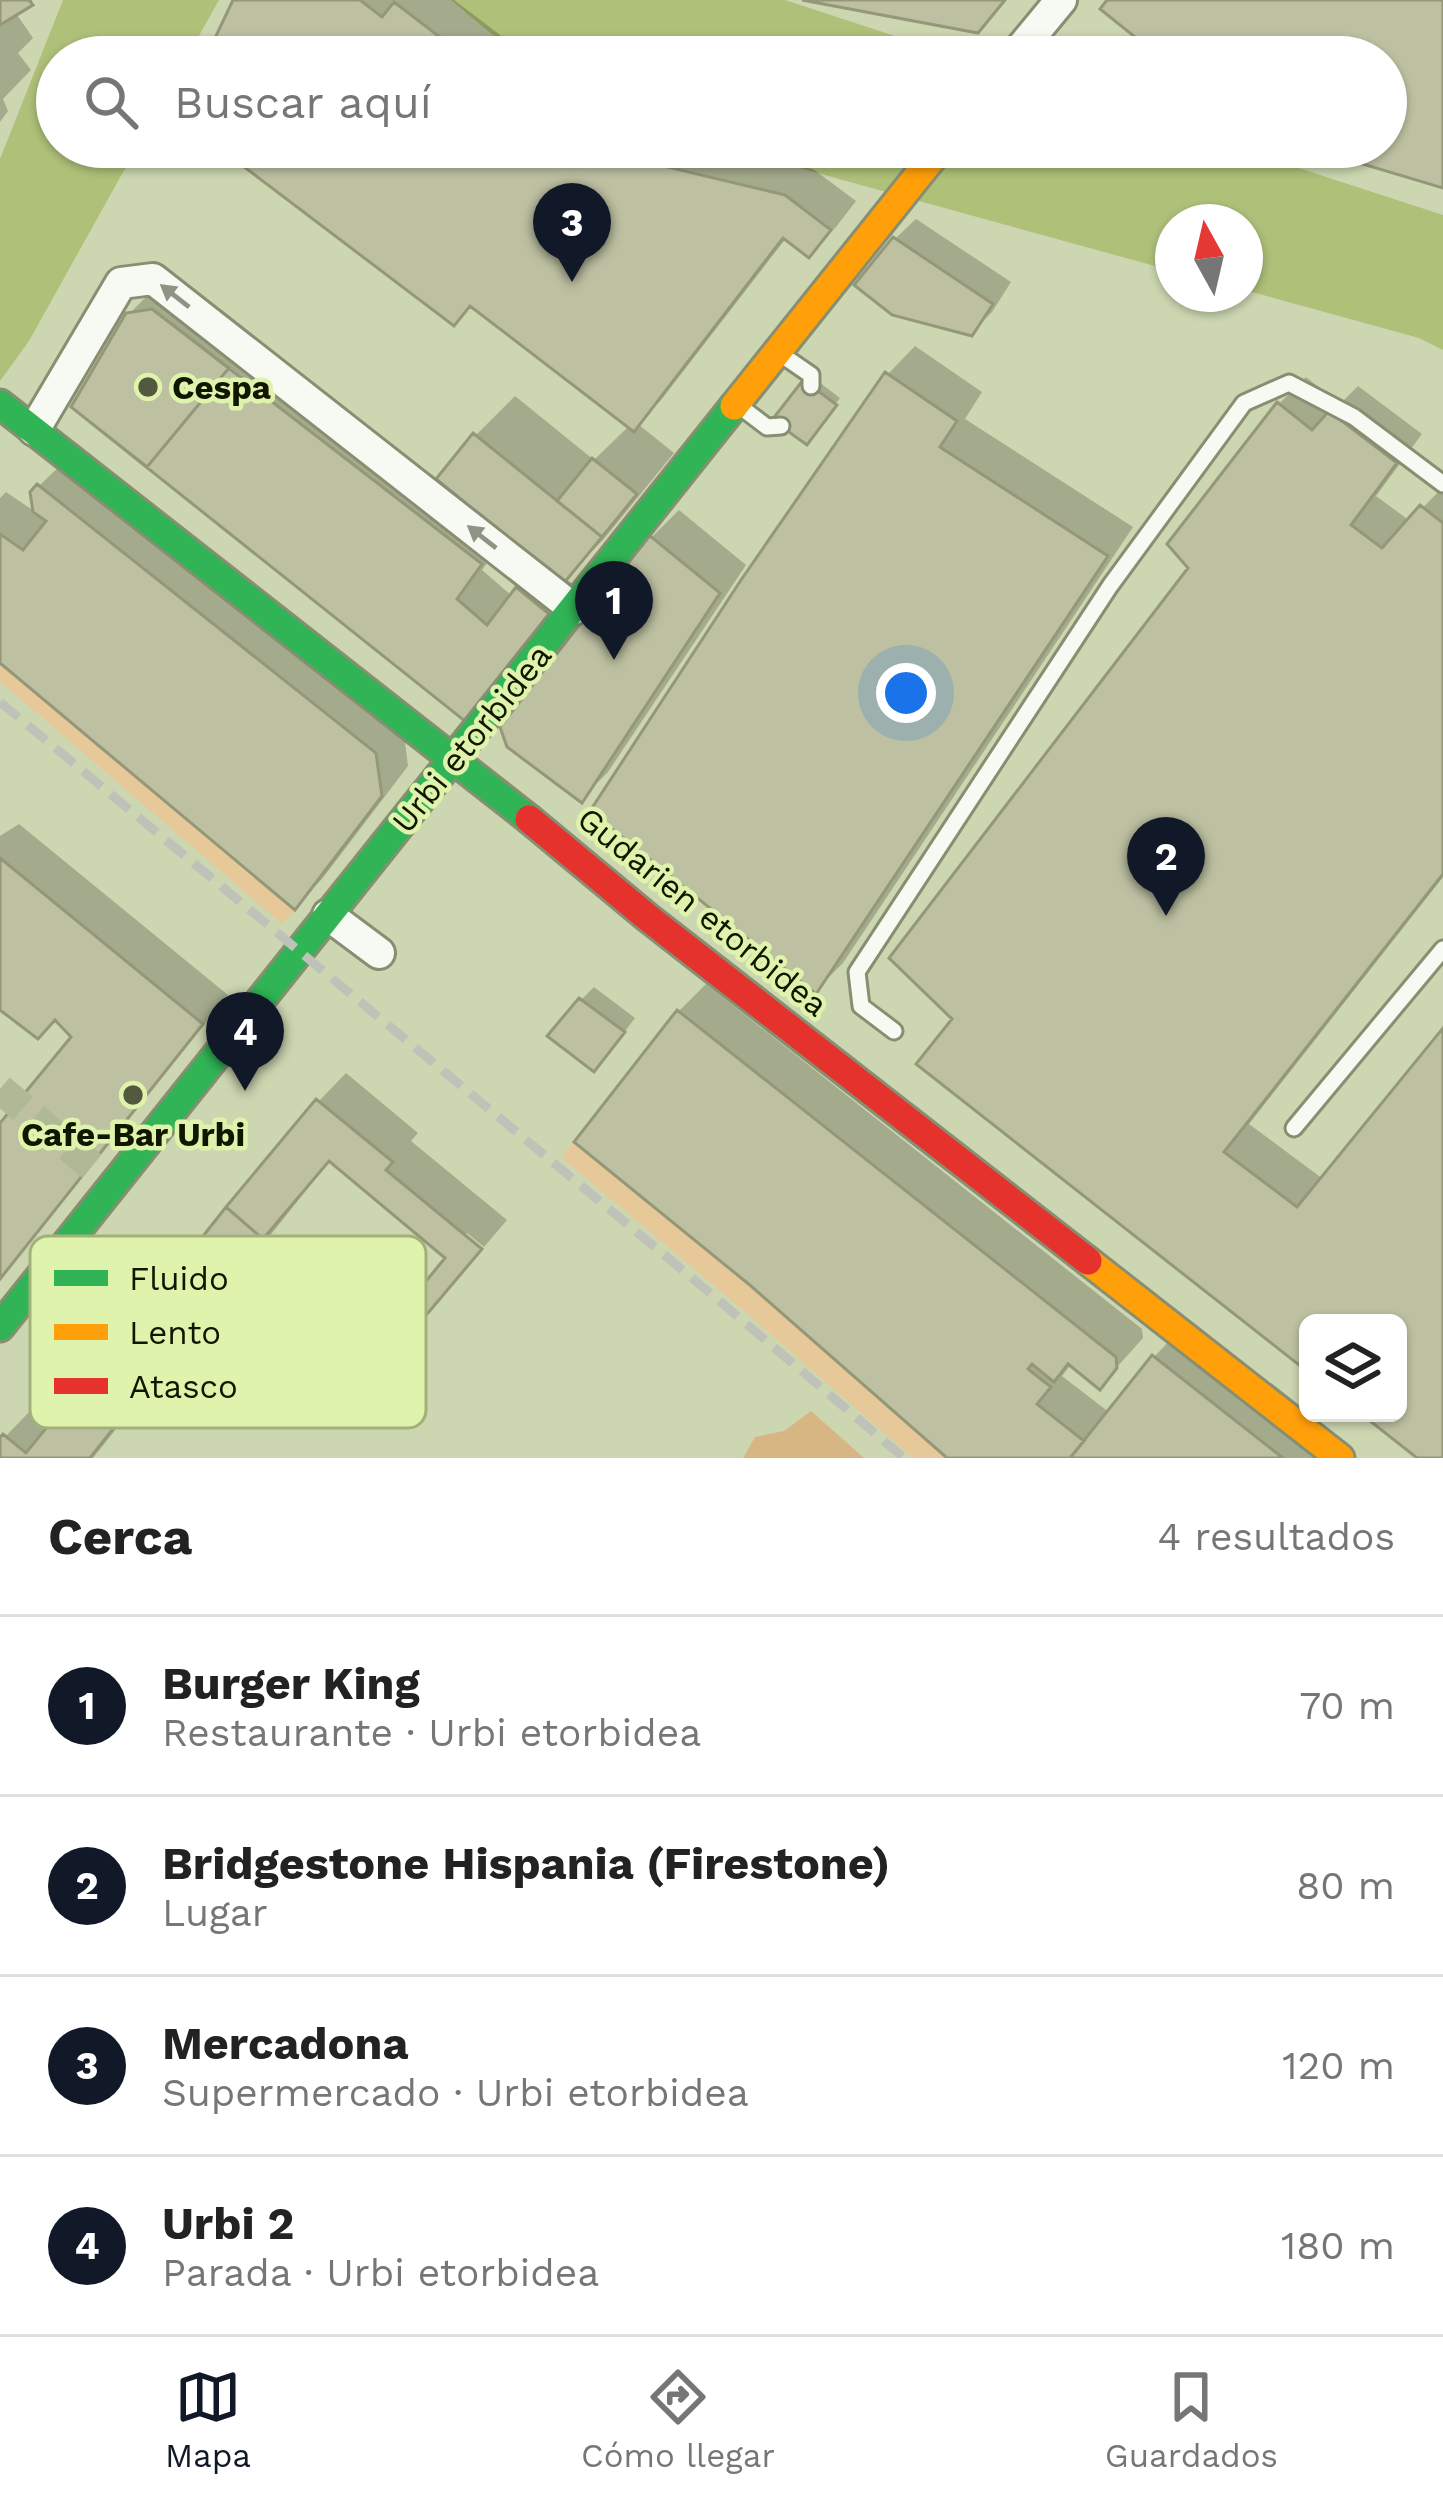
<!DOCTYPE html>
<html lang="es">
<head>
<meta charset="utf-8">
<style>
  :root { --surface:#fff; --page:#f6f6f6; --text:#222; --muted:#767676; --line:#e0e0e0; --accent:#111827 }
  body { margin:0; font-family:"Work Sans",sans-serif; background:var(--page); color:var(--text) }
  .controls { position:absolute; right:36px; bottom:36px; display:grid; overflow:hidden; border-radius:18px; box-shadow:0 3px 9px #0004 }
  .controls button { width:108px; height:108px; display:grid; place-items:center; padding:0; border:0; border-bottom:3px solid var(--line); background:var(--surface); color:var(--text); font:60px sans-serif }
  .compass { position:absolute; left:1155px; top:204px; width:108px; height:108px; border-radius:50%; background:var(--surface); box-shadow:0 3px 9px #0004; rotate:352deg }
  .you { position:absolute; left:906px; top:693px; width:42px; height:42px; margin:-30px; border:9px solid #fff; border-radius:50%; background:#1a73e8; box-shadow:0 0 0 18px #1a73e833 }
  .badge { display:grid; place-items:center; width:78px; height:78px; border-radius:50%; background:var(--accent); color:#fff; font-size:39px; font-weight:700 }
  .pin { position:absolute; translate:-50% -99px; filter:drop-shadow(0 3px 6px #0008) }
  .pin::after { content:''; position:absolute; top:63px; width:42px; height:36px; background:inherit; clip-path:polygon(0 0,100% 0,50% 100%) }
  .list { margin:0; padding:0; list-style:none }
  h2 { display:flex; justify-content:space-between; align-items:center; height:156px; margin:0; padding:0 48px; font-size:51px }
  h2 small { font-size:39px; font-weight:400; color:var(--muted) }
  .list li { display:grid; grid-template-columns:78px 1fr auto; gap:36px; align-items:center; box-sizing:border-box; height:180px; padding:0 48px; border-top:3px solid var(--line) }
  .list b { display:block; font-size:45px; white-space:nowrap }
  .list p { margin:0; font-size:39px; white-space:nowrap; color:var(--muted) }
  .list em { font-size:39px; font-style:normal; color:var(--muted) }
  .icon { flex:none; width:66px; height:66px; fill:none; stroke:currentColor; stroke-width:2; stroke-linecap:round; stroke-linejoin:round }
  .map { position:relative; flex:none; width:1443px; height:1458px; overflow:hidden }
  .search { position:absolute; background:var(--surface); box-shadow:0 3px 9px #0004; left:36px; right:36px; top:36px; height:132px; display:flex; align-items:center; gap:30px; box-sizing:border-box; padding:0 42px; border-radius:66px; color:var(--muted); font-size:45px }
  .sheet { height:876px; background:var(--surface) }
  nav { display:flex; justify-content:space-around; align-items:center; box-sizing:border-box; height:168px; border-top:3px solid var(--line); background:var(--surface); font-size:33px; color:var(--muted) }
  nav a { display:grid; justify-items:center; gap:6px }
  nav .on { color:var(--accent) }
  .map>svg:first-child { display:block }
</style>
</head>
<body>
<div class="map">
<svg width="1443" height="1458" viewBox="0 0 1443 1458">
  <rect width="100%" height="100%" fill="#ccd6b0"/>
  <path fill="#e7c899" d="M0,663L295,910L282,924L0,681Z
    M574,1142L751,1286L947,1458H913L742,1309L561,1157Z"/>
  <path fill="#d8b683" d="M811,1411L864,1458H743L755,1437L784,1431Z"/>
  <path fill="#afc079" d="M63,0H219L187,57H57V147H137L29,341L0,381V159Z
    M451,0H785L959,57H519Z
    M723,147H1234L1443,215V350L1419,338L1245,290V222H1173V271Z"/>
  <path fill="#0003" fill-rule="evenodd" d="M0,0H33L15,12L33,38L18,53L31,70L3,99L8,111L0,122Z
    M236,0H454L529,57H210Z
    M223,147H719L813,169L856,201L836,227L809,254L787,237L661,400L638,424L674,453L603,540L565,578L574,585L493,691L128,315L156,287L181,283L437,482L476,435L515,396L594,460L630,425L472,304ZM508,534L544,563L512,596L482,570Z
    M916,219L1011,282L992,312L971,333L895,239Z
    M915,346L982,392L965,419L1133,527L843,963L816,990L744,582L888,374Z
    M811,376L840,398L812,435Z
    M1306,377L1340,404L1358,386L1422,434L1376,496L1410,521L1443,487V877L1249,1124L1323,1179L1443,1033V1458H1422L1365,1413H1398V1323H1308V1368L956,1018L1279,404Z
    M67,459L403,726L408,766L322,879L295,906L0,659V498L6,492L37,513L39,486Z
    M679,510L746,565L608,772L581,799L652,537Z
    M19,824L228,995L0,1279V1128L75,1036L56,1017L0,1006V836Z
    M706,984L1142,1329L1143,1338L1100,1386L1072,1363L1062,1376L1110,1413L1154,1357L1181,1329L1344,1458H951L849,1367L578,1141L679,1011Z
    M594,987L635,1018L607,1055L581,1000Z
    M346,1073L418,1133L411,1141L507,1220L484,1247L467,1233L463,1237L480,1251L438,1301L411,1329L449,1258L331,1159L93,1458H0V1442L32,1409L52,1426L135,1323L145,1264L173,1237L193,1256L319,1101Z"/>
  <path fill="#bdc0a1" stroke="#959779" stroke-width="3" d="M0,0H29L33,5L0,25Z
    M233,0H360L382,17L394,2L466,57H206Z
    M802,0H1005L978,33Z
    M1107,0H1443V188L1306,147H1386V57H1160L1100,9Z
    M218,147H584L785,195L831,230L809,258L783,238L634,432L470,306L454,326Z
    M893,237L993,304L972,336L892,315L854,285Z
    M152,309L482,564L457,599L487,625L516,587L549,614L466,722L71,407L126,313Z
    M152,309L229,368L147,467L71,407L126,313Z
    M885,372L957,421L940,447L1108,556L816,994L590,811L741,580Z
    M803,380L837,405L807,445L772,420Z
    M1277,402L1312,430L1329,411L1397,463L1351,525L1382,548L1420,505L1443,523V874L1224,1152L1297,1207L1443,1028V1458H1417L1360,1413H1398V1323H1308V1372L916,1064L952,1019L889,958L1188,568L1167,544Z
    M473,433L602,537L564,583L436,479Z
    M592,458L637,494L602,537L557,501Z
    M37,484L376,753L382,796L295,910L0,663V534L23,550L46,521L33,512L30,492Z
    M649,535L720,593L582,803L507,747L500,727Z
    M0,858L203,1024L0,1279V1123L71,1037L55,1020L38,1039L0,1010Z
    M579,998L625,1032L594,1072L547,1036Z
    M677,1010L1116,1357L1117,1368L1100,1390L1068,1364L1054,1382L1032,1364L1028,1369L1051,1387L1037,1404L1084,1441L1070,1458H947L751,1286L574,1142Z
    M316,1099L393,1162L386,1170L482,1249L411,1333L395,1319L445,1258L329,1161L263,1239L226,1207Z
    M226,1207L263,1239L90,1458H0V1437L3,1434L26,1453L131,1323L109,1304L143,1262L166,1283Z
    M1152,1355L1283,1458H1070Z"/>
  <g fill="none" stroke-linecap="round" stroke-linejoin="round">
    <path stroke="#b0b996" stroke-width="30" stroke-dasharray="30 15" stroke-linecap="butt" d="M0,1089L113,1184"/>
    <defs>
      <path id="lane" d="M782,355L811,375V386
        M738,405L767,427L781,426
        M894,1031L861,1006L857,972L1110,586L1244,403L1289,383L1354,417L1443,484
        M1294,1128L1443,949"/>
      <path id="street" d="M1014,57L1061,0
        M34,430L121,283L153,279L574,609
        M328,915L379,953"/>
      <path id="fast" d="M0,404L529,819
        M0,1327L734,406"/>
      <path id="slow" d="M734,406L941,147
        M1088,1261L1340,1458"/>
      <path id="jam" d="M529,819L647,917L1088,1261"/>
    </defs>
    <use href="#lane" stroke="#878e71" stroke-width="21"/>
    <use href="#street" stroke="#878e71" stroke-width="36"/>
    <use href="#fast" stroke="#878e71" stroke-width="33"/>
    <use href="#slow" stroke="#878e71" stroke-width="33"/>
    <use href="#jam" stroke="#878e71" stroke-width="33"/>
    <use href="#lane" stroke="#f7f9f3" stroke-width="15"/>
    <use href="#street" stroke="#f7f9f3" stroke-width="30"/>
    <use href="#fast" stroke="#30b455" stroke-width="27"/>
    <use href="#slow" stroke="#ff9f0a" stroke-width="27"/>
    <use href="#jam" stroke="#e5322d" stroke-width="27"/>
    <path stroke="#bfc2b8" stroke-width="9" stroke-dasharray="24 12" stroke-linecap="butt" d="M0,702L716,1298L904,1458"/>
  </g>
  <defs><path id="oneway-solid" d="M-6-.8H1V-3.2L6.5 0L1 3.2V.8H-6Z" transform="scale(3)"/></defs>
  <g fill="#8f9386">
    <use href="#oneway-solid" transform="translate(175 296) rotate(-142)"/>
    <use href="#oneway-solid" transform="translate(482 537) rotate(-142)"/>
  </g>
  <g fill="#52593e" stroke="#e0f3ad" stroke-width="4.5">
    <circle cx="148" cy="387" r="12"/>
    <circle cx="133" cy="1095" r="12"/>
  </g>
  <g text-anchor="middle" stroke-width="9" stroke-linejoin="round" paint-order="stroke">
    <g font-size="33" font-weight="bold" fill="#101600" stroke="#e0f3ad" text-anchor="start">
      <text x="172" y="399">Cespa</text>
      <text x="133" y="1146" text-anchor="middle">Cafe-Bar Urbi</text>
    </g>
    <g font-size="33" fill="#101600" stroke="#e0f3ad">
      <text transform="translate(471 738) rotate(-51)" y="12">Urbi etorbidea</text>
      <text transform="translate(703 911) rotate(39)" y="12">Gudarien etorbidea</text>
    </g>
  </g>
  <rect x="30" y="1236" width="396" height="192" rx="18" fill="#e0f3ad" stroke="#a2b179" stroke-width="3"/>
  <rect x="54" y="1270" width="54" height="16" fill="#30b455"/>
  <rect x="54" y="1324" width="54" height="16" fill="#ff9f0a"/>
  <rect x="54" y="1378" width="54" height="16" fill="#e5322d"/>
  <g font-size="33" fill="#101600">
    <text x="129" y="1290">Fluido</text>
    <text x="129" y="1344">Lento</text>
    <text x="129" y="1398">Atasco</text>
  </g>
</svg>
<div class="controls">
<button><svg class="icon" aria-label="layers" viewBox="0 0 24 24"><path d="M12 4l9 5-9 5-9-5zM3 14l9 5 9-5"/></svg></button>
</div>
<svg class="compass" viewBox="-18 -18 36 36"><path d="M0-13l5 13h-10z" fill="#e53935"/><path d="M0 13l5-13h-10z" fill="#767676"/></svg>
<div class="you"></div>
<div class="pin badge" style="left:614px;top:660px">1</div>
<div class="pin badge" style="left:1166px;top:916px">2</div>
<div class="pin badge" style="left:572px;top:282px">3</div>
<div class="pin badge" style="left:245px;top:1091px">4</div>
<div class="search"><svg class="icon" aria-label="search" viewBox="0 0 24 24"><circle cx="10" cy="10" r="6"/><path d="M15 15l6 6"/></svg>Buscar aquí</div>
</div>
<section class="sheet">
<h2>Cerca<small>4 resultados</small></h2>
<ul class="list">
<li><span class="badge">1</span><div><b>Burger King</b><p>Restaurante · Urbi etorbidea</p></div><em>70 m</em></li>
<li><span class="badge">2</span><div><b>Bridgestone Hispania (Firestone)</b><p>Lugar</p></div><em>80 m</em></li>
<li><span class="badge">3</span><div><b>Mercadona</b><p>Supermercado · Urbi etorbidea</p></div><em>120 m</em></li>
<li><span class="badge">4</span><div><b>Urbi 2</b><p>Parada · Urbi etorbidea</p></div><em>180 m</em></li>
</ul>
</section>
<nav>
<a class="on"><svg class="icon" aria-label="map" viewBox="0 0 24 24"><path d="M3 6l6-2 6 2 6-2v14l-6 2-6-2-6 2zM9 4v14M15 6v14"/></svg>Mapa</a>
<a><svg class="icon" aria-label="directions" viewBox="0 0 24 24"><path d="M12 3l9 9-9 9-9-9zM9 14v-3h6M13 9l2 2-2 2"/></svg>Cómo llegar</a>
<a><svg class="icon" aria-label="saved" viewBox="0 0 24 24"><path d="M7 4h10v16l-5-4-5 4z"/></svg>Guardados</a>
</nav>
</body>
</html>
